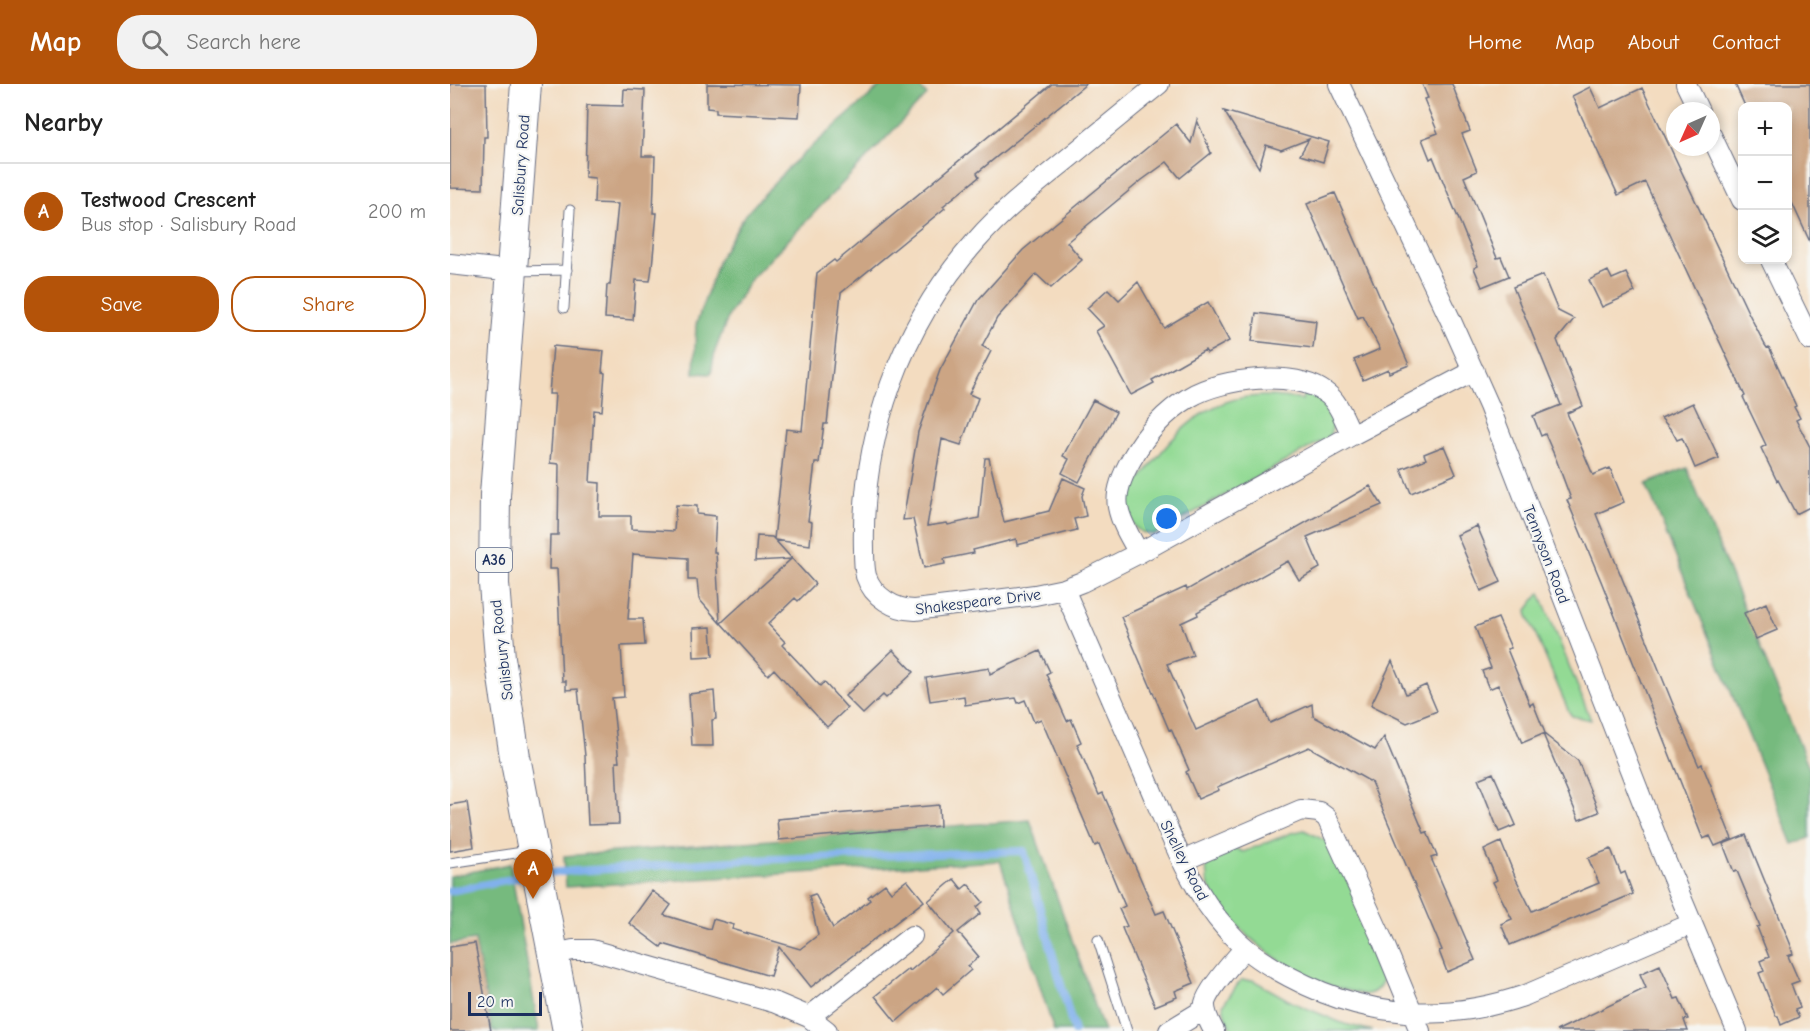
<!DOCTYPE html>
<html lang="en">
<head>
<meta charset="utf-8">
<style>
  :root { --surface:#fff; --page:#f2f2f2; --text:#222; --muted:#767676; --line:#e0e0e0; --accent:#b45309 }
  body { margin:0; font-family:"Comic Neue",sans-serif; background:var(--page); color:var(--text) }
  .controls { position:absolute; right:18px; top:18px; display:grid; overflow:hidden; border-radius:12px; box-shadow:0 3px 9px #0003 }
  .controls button { width:54px; height:54px; display:grid; place-items:center; padding:0; border:0; border-bottom:2px solid var(--line); background:var(--surface); color:var(--text); font:30px sans-serif }
  .compass { position:absolute; left:1216px; top:18px; width:54px; height:54px; border-radius:50%; background:var(--surface); box-shadow:0 3px 9px #0003; rotate:225deg }
  .scale { position:absolute; left:18px; bottom:15px; width:74px; box-sizing:border-box; padding-left:6px; border:3px solid #1b2f5e; border-top:0; font-size:16px; line-height:21px; white-space:nowrap; color:#1b2f5e; -webkit-text-stroke:4px #f6f6f2; paint-order:stroke }
  .you { position:absolute; left:717px; top:435px; width:21px; height:21px; margin:-15px; border:4px solid #fff; border-radius:50%; background:#1a73e8; box-shadow:0 0 0 9px #1a73e833 }
  .badge { display:grid; place-items:center; width:39px; height:39px; border-radius:50%; background:var(--accent); color:#fff; font-size:20px; font-weight:700 }
  .pin { position:absolute; translate:-50% -50px; filter:drop-shadow(0 2px 3px #0008) }
  .pin::after { content:''; position:absolute; top:32px; width:21px; height:18px; background:inherit; clip-path:polygon(0 0,100% 0,50% 100%) }
  .list { margin:0; padding:0; list-style:none }
  h2 { display:flex; justify-content:space-between; align-items:center; height:78px; margin:0; padding:0 24px; font-size:26px }
  h2 small { font-size:20px; font-weight:400; color:var(--muted) }
  .list li { display:grid; grid-template-columns:39px 1fr auto; gap:18px; align-items:center; box-sizing:border-box; height:96px; padding:0 24px; border-top:2px solid var(--line) }
  .list b { display:block; font-size:22px; white-space:nowrap }
  .list p { margin:0; font-size:20px; white-space:nowrap; color:var(--muted) }
  .list em { font-size:20px; font-style:normal; color:var(--muted) }
  .actions { display:flex; gap:12px; padding:18px 24px }
  .actions a { flex:1; padding:14px 0; border:2px solid var(--accent); border-radius:24px; text-align:center; font-size:21px; color:var(--accent) }
  .actions .main { background:var(--accent); color:#fff }
  .icon { flex:none; width:33px; height:33px; fill:none; stroke:currentColor; stroke-width:2; stroke-linecap:round; stroke-linejoin:round }
  .map { position:relative; flex:none; width:1360px; height:947px; overflow:hidden }
  header { display:flex; align-items:center; gap:36px; box-sizing:border-box; height:84px; padding:0 30px; background:var(--accent); color:#fff }
  header strong { font-size:28px }
  nav { display:flex; gap:33px; margin-inline-start:auto; font-size:21px }
  .search { width:420px; height:54px; background:var(--page); display:flex; align-items:center; gap:15px; box-sizing:border-box; padding:0 21px; border-radius:24px; color:var(--muted); font-size:22px }
  main { display:flex }
  aside { flex:1; background:var(--surface) }
  .map>svg:first-child { display:block }
</style>
</head>
<body>
<header>
<strong>Map</strong>
<div class="search"><svg class="icon" aria-label="search" viewBox="0 0 24 24"><circle cx="10" cy="10" r="6"/><path d="M15 15l6 6"/></svg>Search here</div>
<nav><a>Home</a><a>Map</a><a>About</a><a>Contact</a></nav>
</header>
<main>
<aside>
<h2>Nearby<small></small></h2>
<ul class="list">
<li><span class="badge">A</span><div><b>Testwood Crescent</b><p>Bus stop · Salisbury Road</p></div><em>200 m</em></li>
</ul>
<div class="actions"><a class="main">Save</a><a>Share</a></div>
</aside>
<div class="map">
<svg width="1360" height="947" viewBox="0 0 1360 947">
  <rect width="100%" height="100%" fill="#f6f6f2"/>
  <filter id="ink" filterUnits="userSpaceOnUse"><feTurbulence type="fractalNoise" baseFrequency=".0167" numOctaves="2"/><feDisplacementMap in="SourceGraphic" scale="12" xChannelSelector="R" yChannelSelector="G"/><feConvolveMatrix kernelMatrix="1 2 1 2 8 2 1 2 1" color-interpolation-filters="sRGB"/></filter>
  <filter id="wash" filterUnits="userSpaceOnUse"><feTurbulence type="fractalNoise" baseFrequency=".008" numOctaves="4" result="noise"/><feDisplacementMap in="SourceGraphic" scale="24" xChannelSelector="R" yChannelSelector="G"/><feGaussianBlur stdDeviation="1.35" result="paint"/><feColorMatrix in="noise" values="0 0 0 0 0 0 0 0 0 0 0 0 0 0 0 0 0 1.4 0 .05"/><feComposite in="paint" operator="in"/></filter>
  <g filter="url(#wash)">
    <rect width="100%" height="100%" fill="#f3dcc0"/>
    <path fill="#93da94" stroke="#578479" stroke-width="1.5" d="M854,307C876,314 890,331 879,353L705,450C676,451 678,425 675,404L683,407C691,392 702,380 713,366C753,318 791,304 852,316Z
      M1090,509L1141,636L1122,632L1119,628L1078,532L1077,526Z
      M854,746L884,761L935,886C934,896 929,908 918,910C912,911 905,908 900,907C852,897 801,862 772,823C766,815 759,806 757,795C757,790 755,782 758,777C763,771 775,767 782,763L793,768L841,749Z
      M791,896H803L842,918L894,940L923,947H782L775,931L773,921Z"/>
    <path fill="#76ba7e" stroke="#48746e" stroke-width="1.5" d="M433,0H467L477,11L301,195L279,231L265,267L261,290L244,289L246,241L269,175L295,131L340,82Z
      M1237,384L1360,686V754L1343,760L1196,400Z
      M580,736L654,947H604L550,777L116,803L114,772Z
      M60,780L89,947H42L25,856L0,860V792Z"/>
    <g fill="none" stroke-linecap="round" stroke-linejoin="round">
      <path stroke="#81b1ec" stroke-width="8" d="M94,789L297,776L574,767L624,947
        M0,807L82,791"/>
    </g>
    <g id="blocks">
      <path fill="#cca584" d="M0,0H36L37,53H34L33,105L0,104Z
        M257,0L351,1L349,33L266,29V25L257,24Z
        M602,0H636L527,89L529,93L493,122L495,124L391,209L377,340H374L369,379H365L358,437L362,438L360,461L325,456L365,500L348,517L345,514L318,540L335,558L332,561L351,581L370,602L374,598L397,624L377,643L324,585L318,591L271,539L341,475L305,477L307,452L322,453L324,455L336,345L352,347L367,189L384,176L386,178Z
        M972,0H1002L1020,47L1012,50L1027,87L1014,93L1047,174L1051,173L1059,192L1032,203L1024,184L1028,182L983,73L980,75L972,55L988,49L974,15L978,14Z
        M1285,0H1360V158L1338,110V22H1295Z
        M1140,3L1150,24L1192,4L1297,226L1315,261L1317,264L1319,263L1346,322L1344,323L1350,334L1346,336L1360,363V423L1346,430L1328,396L1327,397L1311,364L1316,361L1293,313L1295,312L1195,98L1168,111L1122,12Z
        M174,5L195,6L192,72H205L203,129H207L202,183L200,197L186,196L183,236L155,234L157,201H160L168,120L144,119L145,94L135,93L137,21L173,22Z
        M774,27L879,58L873,78L850,71L859,55L831,66L816,61L809,84Z
        M747,36L761,69L730,94L717,78L692,96L617,158L632,176L601,204L586,190L547,234L532,262L541,267L519,310L528,314L511,361L492,355L477,442L497,439L498,441L529,434L535,374H539L554,438L599,427L613,394L635,404L632,412L636,432L624,435L627,446L567,461L566,455L523,466L524,469L494,475L495,480L474,484L463,435L453,436L468,348L490,286L528,216L573,166L726,40L741,59Z
        M885,109L959,281L939,289L938,285L913,296L904,276L930,265L913,232L908,234L857,120Z
        M1158,187L1162,195L1176,189L1185,208L1152,223L1139,196Z
        M1093,191L1108,227L1124,235L1107,256L1133,322L1117,329L1143,391L1160,384L1174,418L1146,430L1235,650L1249,682L1252,680L1282,755L1265,762L1260,752L1253,755L1151,497L1117,416L1121,415L1106,375L1095,350L1091,352L1083,332L1111,321L1063,203Z
        M688,198L714,244L758,218L779,257L757,269L755,266L729,281L702,296L704,299L681,311L646,247L654,242L637,224L658,205L669,216Z
        M806,229L866,237L863,264L802,257Z
        M103,262L154,267L152,288L155,289L152,327L144,326L140,398L150,399L149,432H181V445L224,447L226,421L247,422V430L266,432L264,468H266L270,539L249,515L247,496H238V474L183,470L178,535H193L195,561L171,562L174,613L162,614L169,678H166L169,740L138,741L135,672L128,605L116,606V597H112L107,485H99L100,451H108L109,380L100,379L105,310H99Z
        M643,316L666,328L629,398L612,389L619,375L613,372Z
        M1243,319L1269,374L1245,384L1232,354L1227,356L1222,347L1211,334Z
        M994,362L1006,390L961,409L951,385L976,375L974,370Z
        M920,402L932,421L857,453L870,484L849,496L838,477L747,528L748,531L731,539L743,571L717,580L746,646L810,617L820,639L862,620L863,632L925,666L934,653L974,749L977,748L987,772L981,774L1025,876L997,888L989,867L992,866L921,698L859,663L767,703L769,706L748,715L736,688L739,686L721,645L719,646L671,533L736,503L737,506Z
        M1027,442L1051,498L1031,507L1007,451Z
        M1316,519L1327,546L1306,555L1294,529Z
        M1048,534L1061,564L1057,565L1080,621L1083,619L1095,649L1094,650L1128,677L1149,728L1129,736L1093,650L1072,659L1048,601L1039,605L1032,587L1041,584L1025,543Z
        M261,543L263,572L244,573L243,544Z
        M443,566L464,588L436,614L433,611L413,630L395,612Z
        M590,567L600,588L596,590L617,637L621,635L631,658L627,660L649,711L653,709L706,830L714,827L744,899L725,907L727,913L705,922L672,844L677,842L669,825L675,822L649,760L645,762L591,635L584,638L575,616L568,619L566,614L515,621L514,612L480,617L476,594L539,584L540,590Z
        M942,577L956,610L976,601L987,627L957,639L921,621Z
        M264,607L266,635L262,636L263,662H242L239,610Z
        M1043,689L1066,741L1049,748L1028,695Z
        M17,718L24,763L0,767V721Z
        M489,721L490,742L329,756L327,735Z
        M1296,751L1342,864H1341L1343,870L1338,872L1349,897L1341,900L1350,923L1345,925L1349,933L1331,941L1328,932H1326L1309,889L1314,887L1310,877L1319,873L1307,843L1310,842L1287,787L1284,788L1273,760Z
        M1051,758L1066,795L1082,827L1149,799L1138,774L1161,765L1171,790L1175,788L1183,810L1060,861L1051,840L1062,835L1043,798L1047,796L1034,766Z
        M504,795L512,805L518,800L533,818L527,823L531,829L508,848L529,873L518,882L521,886L493,910L487,903L446,938L425,912L458,885L460,887L504,849L478,817Z
        M457,796L474,817L361,903L329,863L320,892L213,860L211,863L179,839L202,807L221,821L214,831L260,845L263,835L284,841L282,845L350,865L368,851L359,812L365,810L383,844L420,816L418,813L435,800L441,808Z
        M25,859L41,947H0V863Z
        M1210,881L1225,915L1229,914L1238,935L1234,936L1238,947H1106L1196,904L1190,890Z"/>
    </g>
  </g>
  <g filter="url(#ink)">
    <use href="#blocks" fill-opacity="0" stroke="#676c80" stroke-width="1.5"/>
    <g fill="none" stroke-linecap="round" stroke-linejoin="round">
      <defs>
        <path id="service" d="M65,187L117,186
          M114,224L120,126
          M0,779L79,767
          M648,856L677,947"/>
        <path id="minor" d="M709,0C679,24 650,48 621,72C588,99 554,125 526,157C451,241 411,353 414,465C414,474 414,484 416,492C423,513 445,526 465,526L585,511L614,505L632,498L689,469L902,351L1024,287
          M889,0L1001,237L1039,322L1214,773L1287,947
          M1236,0L1249,27
          M1261,51L1292,116
          M1321,176L1360,256
          M0,180L63,187
          M689,469C681,455 671,439 668,423C665,407 673,390 681,376C695,351 715,328 740,313C772,294 845,285 876,309C889,318 895,338 902,351
          M614,505C642,568 669,632 697,696C720,749 739,804 778,847C795,867 817,881 840,893C916,934 995,939 1076,911L1241,840
          M732,777L851,726L869,728L877,734L932,855L970,947
          M104,870L123,866H142L326,919L359,933L377,947
          M359,933L462,852
          M719,947L755,925
          M764,947C760,939 754,929 755,919C758,906 786,874 795,864"/>
        <path id="primary" d="M76,0L45,411L44,500L50,574L65,673L118,947"/>
      </defs>
      <use href="#service" stroke="#676c80" stroke-width="11"/>
      <use href="#minor" stroke="#676c80" stroke-width="22"/>
      <use href="#primary" stroke="#676c80" stroke-width="32"/>
      <use href="#service" stroke="#fff" stroke-width="9"/>
      <use href="#minor" stroke="#fff" stroke-width="20"/>
      <use href="#primary" stroke="#fff" stroke-width="30"/>
    </g>
  </g>
  <g text-anchor="middle" stroke-width="4.5" stroke-linejoin="round" paint-order="stroke">
    <rect fill="#f6f6f2" stroke="#5d6b8a" stroke-width="1.5" x="26" y="464" width="36" height="24" rx="4.5"/>
    <g font-size="15" font-weight="bold" fill="#1b2f5e">
      <text x="44" y="481">A36</text>
    </g>
    <g font-size="16" fill="#1b2f5e" stroke="#f6f6f2">
      <text transform="translate(70 81) rotate(-86)" y="6">Salisbury Road</text>
      <text transform="translate(1097 470) rotate(69)" y="6">Tennyson Road</text>
      <text transform="translate(528 517) rotate(-7)" y="6">Shakespeare Drive</text>
      <text transform="translate(51 566) rotate(-97)" y="6">Salisbury Road</text>
      <text transform="translate(735 776) rotate(63)" y="6">Shelley Road</text>
    </g>
  </g>
</svg>
<div class="controls">
<button>+</button>
<button>−</button>
<button><svg class="icon" aria-label="layers" viewBox="0 0 24 24"><path d="M12 4l9 5-9 5-9-5zM3 14l9 5 9-5"/></svg></button>
</div>
<svg class="compass" viewBox="-18 -18 36 36"><path d="M0-13l5 13h-10z" fill="#e53935"/><path d="M0 13l5-13h-10z" fill="#767676"/></svg>
<div class="scale">20 m</div>
<div class="you"></div>
<div class="pin badge" style="left:83px;top:815px">A</div>
</div>
</main>
</body>
</html>
